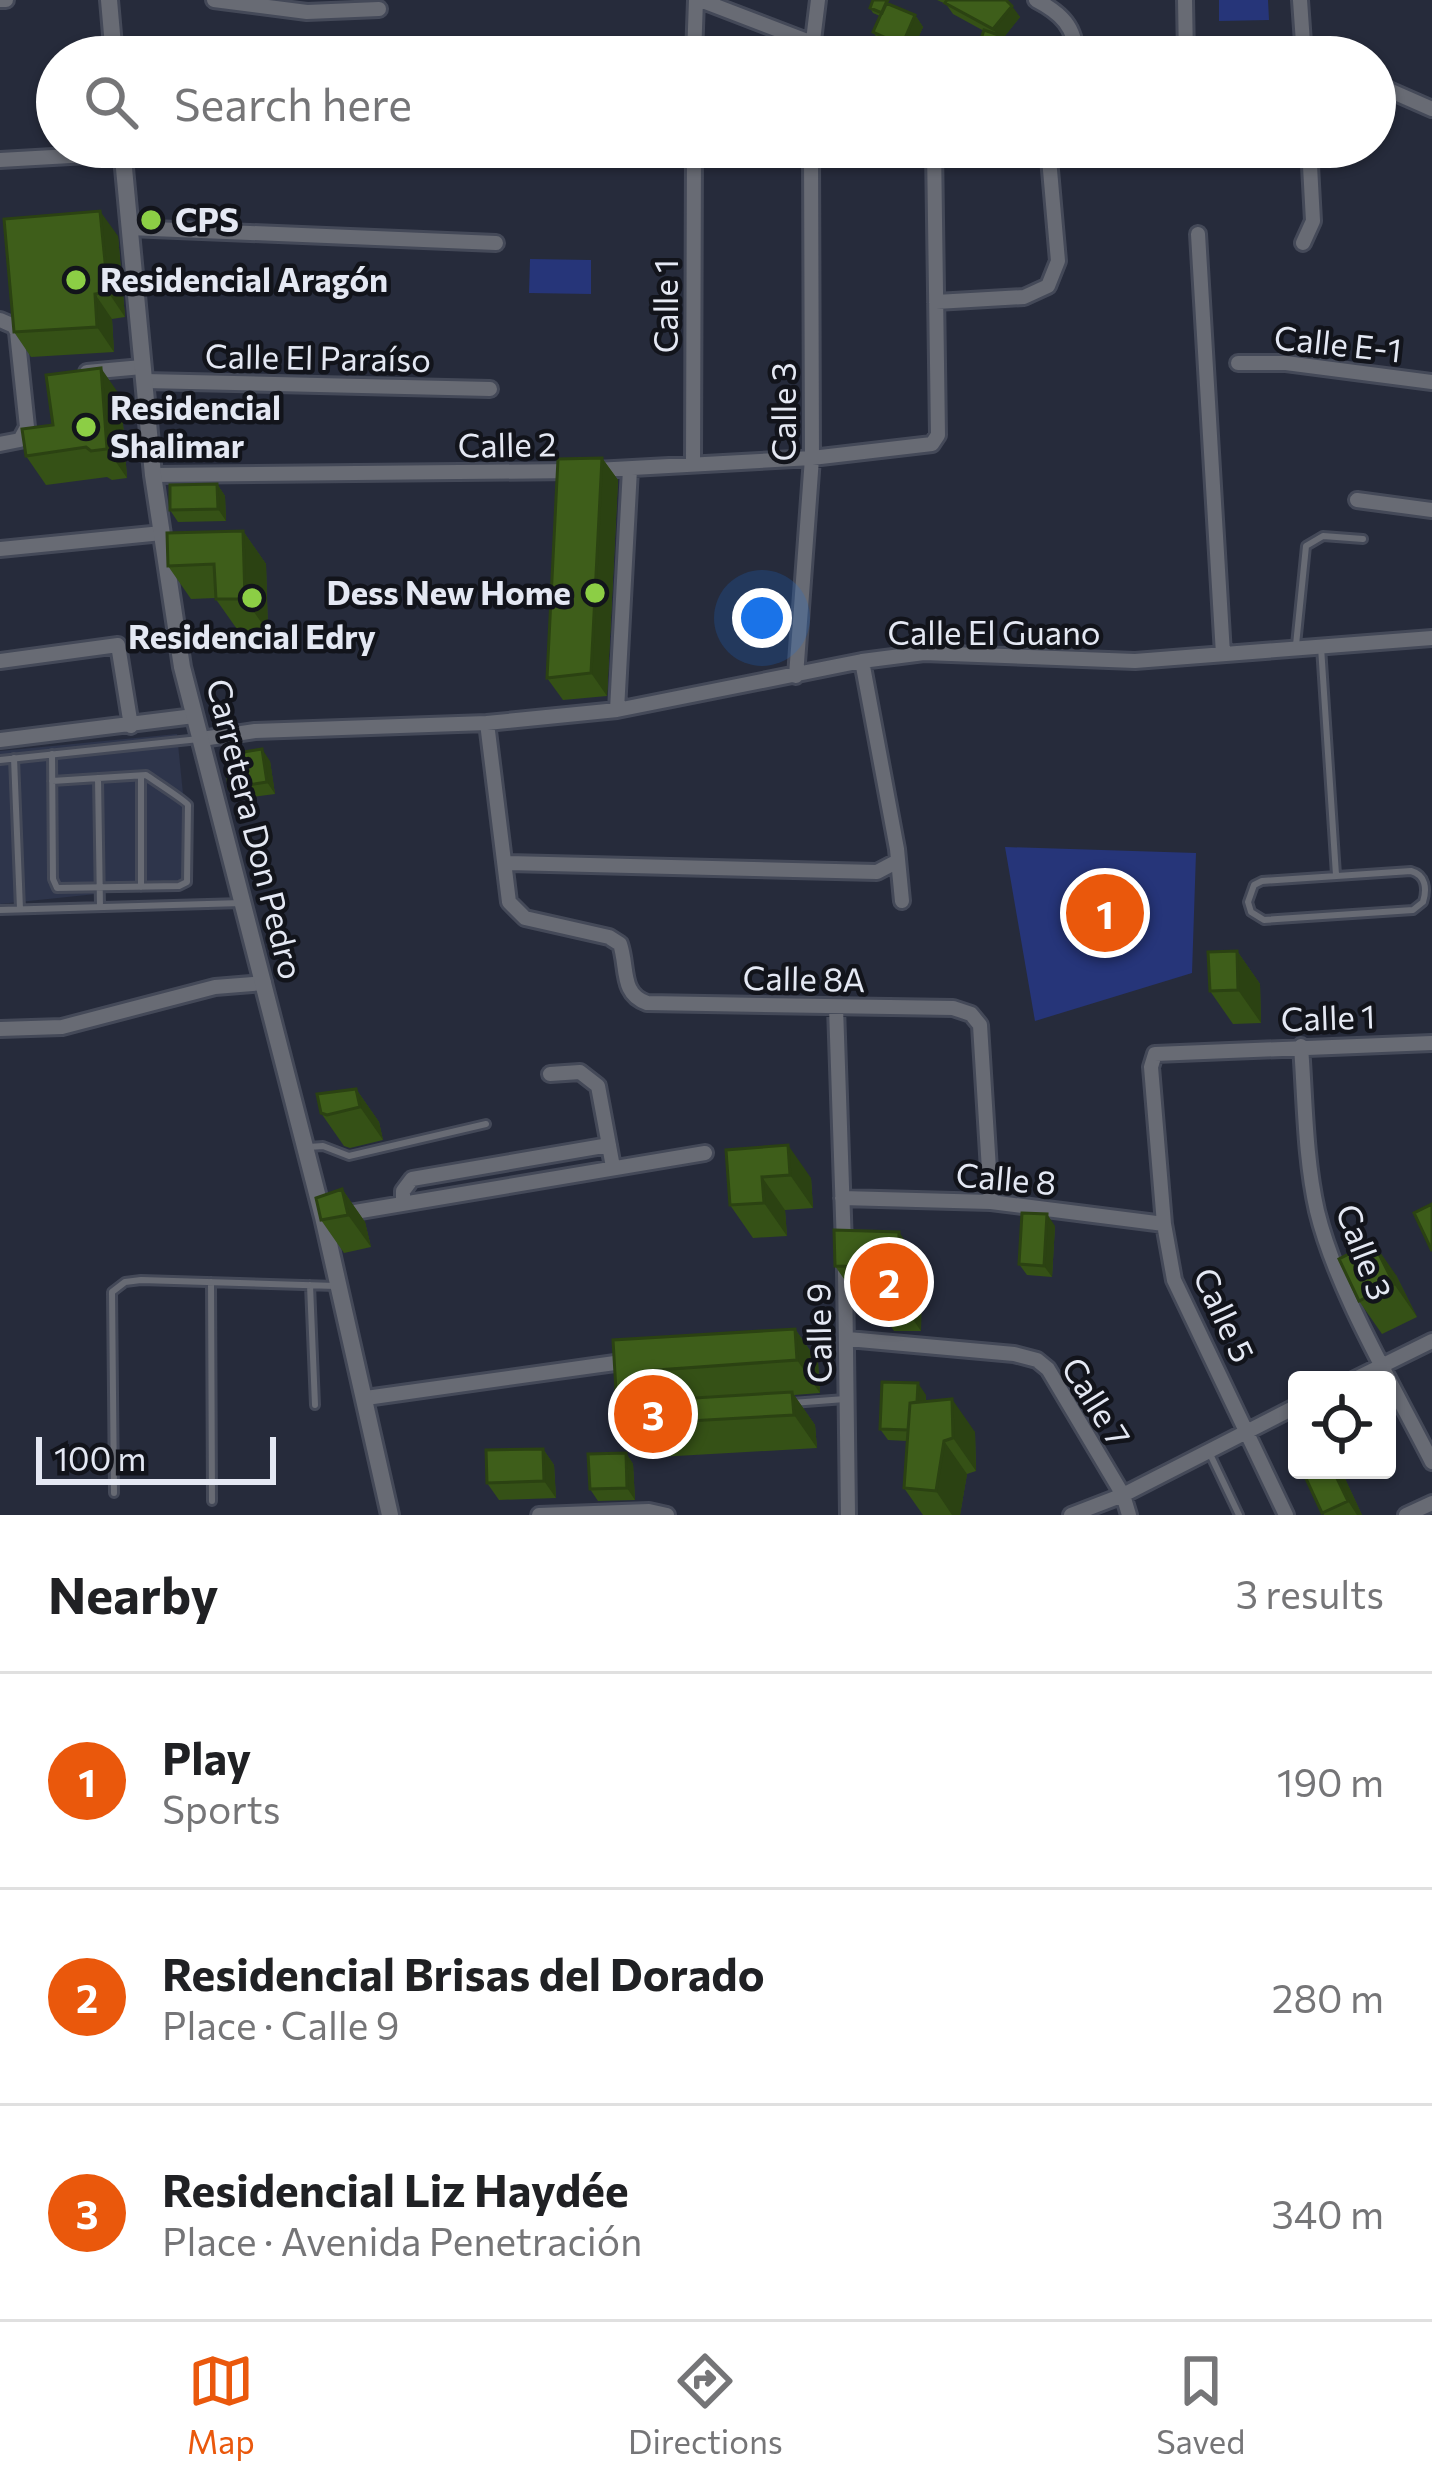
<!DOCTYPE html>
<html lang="en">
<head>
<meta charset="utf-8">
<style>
  :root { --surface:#fff; --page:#f2f2f2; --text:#202124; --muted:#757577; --line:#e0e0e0; --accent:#ea580c }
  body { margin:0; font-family:Commissioner,sans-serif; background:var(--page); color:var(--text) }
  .controls { position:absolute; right:36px; bottom:36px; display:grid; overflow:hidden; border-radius:12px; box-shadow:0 3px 9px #0004 }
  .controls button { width:108px; height:108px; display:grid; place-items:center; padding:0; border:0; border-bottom:3px solid var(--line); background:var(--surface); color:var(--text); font:60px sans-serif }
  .scale { position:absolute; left:36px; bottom:30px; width:240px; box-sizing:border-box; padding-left:12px; border:6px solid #e4e8f3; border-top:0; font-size:33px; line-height:42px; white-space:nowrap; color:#e4e8f3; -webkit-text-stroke:9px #12141b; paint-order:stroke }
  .you { position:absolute; left:762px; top:618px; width:42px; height:42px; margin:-30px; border:9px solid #fff; border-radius:50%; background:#1a73e8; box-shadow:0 0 0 18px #1a73e833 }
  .badge { display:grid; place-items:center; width:78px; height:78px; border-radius:50%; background:var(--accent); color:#fff; font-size:39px; font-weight:700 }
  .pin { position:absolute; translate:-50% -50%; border:6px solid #fff; box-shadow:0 3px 12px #0006 }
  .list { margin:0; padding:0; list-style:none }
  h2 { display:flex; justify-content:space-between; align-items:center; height:156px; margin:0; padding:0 48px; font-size:51px }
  h2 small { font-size:39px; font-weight:400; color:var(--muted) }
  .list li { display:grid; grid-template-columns:78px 1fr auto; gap:36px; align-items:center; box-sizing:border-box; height:216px; padding:0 48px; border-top:3px solid var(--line) }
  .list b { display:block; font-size:45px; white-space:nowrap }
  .list p { margin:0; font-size:39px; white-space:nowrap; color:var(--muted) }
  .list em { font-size:39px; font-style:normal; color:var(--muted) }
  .icon { flex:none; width:66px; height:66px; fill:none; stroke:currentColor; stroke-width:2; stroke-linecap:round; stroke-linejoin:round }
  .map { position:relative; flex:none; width:1432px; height:1515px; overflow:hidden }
  .search { position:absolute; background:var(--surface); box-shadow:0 3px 9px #0004; left:36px; right:36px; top:36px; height:132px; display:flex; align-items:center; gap:30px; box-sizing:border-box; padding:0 42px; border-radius:66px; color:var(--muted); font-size:45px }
  .sheet { height:804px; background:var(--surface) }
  nav { display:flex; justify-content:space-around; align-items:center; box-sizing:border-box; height:168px; border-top:3px solid var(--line); background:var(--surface); font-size:33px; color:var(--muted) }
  nav a { display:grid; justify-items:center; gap:6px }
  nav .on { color:var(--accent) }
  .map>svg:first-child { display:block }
</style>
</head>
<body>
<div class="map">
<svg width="1432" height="1515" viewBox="0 0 1432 1515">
  <rect width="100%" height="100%" fill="#262b3b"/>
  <path fill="#2e354b" d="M177,734L192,884L0,904V751Z"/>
  <path fill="#263579" d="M1219,0H1268L1269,20L1219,21Z
    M530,259L591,260V294L529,293Z
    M1005,847L1196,853L1192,973L1035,1021Z"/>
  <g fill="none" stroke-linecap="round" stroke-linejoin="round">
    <defs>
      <path id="service" d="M1296,645L1306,546L1323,536L1363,539
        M1321,647L1336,875
        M14,758L20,909
        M0,760L199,739
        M141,777V887
        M98,778L100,907
        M52,781L146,775C153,780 186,801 188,805L187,882L179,886L57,888L53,879L52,754
        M1411,871C1426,875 1427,889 1423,902L1413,910L1264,920L1251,912L1248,902L1254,885L1262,881Z
        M0,910L242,903
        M309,1147L323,1146L349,1156L486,1124
        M211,1282L212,1501
        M310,1285L315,1405
        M792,1403L845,1399
        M1210,1454L1239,1515
        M114,1493L112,1292L125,1282L141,1280L336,1286"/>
      <path id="minor" d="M0,0H6
        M214,0L307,12L379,9
        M700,0L849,57
        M1036,0C1061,13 1076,27 1076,57
        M1185,0L1186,57
        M1300,0L1304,57
        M1186,54L1304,51L1317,57
        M694,57L696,0
        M811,57L818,0
        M1375,84L1432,109
        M0,160L123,153
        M129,228L496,243
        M1198,234L1223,654
        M1303,243L1313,221L1309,147
        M936,302L1024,297L1048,286L1058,261L1048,147
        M0,320L14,326L17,332L27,427L20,440L0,444
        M1238,363H1286L1432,382
        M87,372L142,367
        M145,381L490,389
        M693,465L694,147
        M596,470L812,458L932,444L938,435L934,147
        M153,475L574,471
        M1357,500L1432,510
        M0,549L162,533
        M0,661L118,645L131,726
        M862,661L897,849L902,901
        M796,676L812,458L811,147
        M617,710L630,469
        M487,723L509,902L525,918L609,937L620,944C628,967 620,994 647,1003L953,1008L971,1014L980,1025L991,1202
        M202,739L255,731L487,723L617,710L862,661L924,653L1135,661L1432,638
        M0,740L194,716
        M505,863L877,872L896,862
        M836,1007L844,1246
        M0,1029L62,1027L215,987L264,983
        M1301,1046C1305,1100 1305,1158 1317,1211C1336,1290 1394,1387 1432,1462
        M550,1074L580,1072L598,1086L613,1167
        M842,1198L991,1202L1164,1224
        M403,1203V1191L412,1179L609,1145
        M343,1214L705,1153
        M845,1268L848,1515
        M848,1339L1014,1354L1037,1360L1048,1369L1123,1495L1129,1515
        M1353,1380L1432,1341
        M366,1398L629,1361
        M539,1515L649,1511L667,1515
        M1071,1515L1123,1495L1297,1406
        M1286,1515L1174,1280L1164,1224L1151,1067L1155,1054L1432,1043
        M1406,1515L1432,1503"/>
      <path id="tertiary" d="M109,0L114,57
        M122,147L153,475L182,667L323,1217L390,1515"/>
    </defs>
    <use href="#service" stroke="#444958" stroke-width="12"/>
    <use href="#minor" stroke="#444958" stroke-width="20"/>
    <use href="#tertiary" stroke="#444958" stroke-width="22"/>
    <use href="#service" stroke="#686b74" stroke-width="6"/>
    <use href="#minor" stroke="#686b74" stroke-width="14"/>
    <use href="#tertiary" stroke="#686b74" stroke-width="16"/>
  </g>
  <path fill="#355116" d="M937,0H1006L1020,17L1004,37L1010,39L1021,57H975L984,31L953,14L946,4Z
    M893,5L915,15L923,27L910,56L881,43L873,32L880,16L873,13L870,8Z
    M118,236L125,317L112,319L114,352L31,357L14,332Z
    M121,397L127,478L112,480L107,477L46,485L26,456L53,425Z
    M602,458L618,480L607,696L563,700L547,678Z
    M217,484L225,496L226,521L178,522L170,510Z
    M243,531L266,564L268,632H239L215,598L191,599L168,566Z
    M270,761L275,794L237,799L229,788Z
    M1237,951L1260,984L1261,1023L1233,1024L1210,991Z
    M356,1089L379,1122L383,1140L350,1148L344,1146L321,1113Z
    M726,1150L811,1178L813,1208L785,1210L787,1236L753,1238L730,1205Z
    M342,1189L365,1222L371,1247L344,1253L321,1220Z
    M1055,1226L1052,1277L1027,1275L1019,1264Z
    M922,1265L921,1331H894L872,1299H858L835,1266Z
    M1396,1275L1417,1317L1382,1334L1359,1301Z
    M795,1329L818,1362L820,1393L794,1395L815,1425L817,1448L641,1458L618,1425L613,1340Z
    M926,1395V1401L975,1432L976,1471L967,1474L960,1515H923L904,1488L907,1441L888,1440L880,1429Z
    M543,1449L554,1465L556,1498L499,1500L487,1483Z
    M626,1453L633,1464L635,1500L598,1501L590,1489Z
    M1302,1470H1341L1362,1515H1324Z"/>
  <path fill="#2b4212" d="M1012,6L1020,17L1001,41L993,29Z
    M915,15L923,27L910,56L902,45Z
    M1010,39L1022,56L1021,57H1004Z
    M100,211L118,236L125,317L108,292Z
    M95,294L112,319L114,352L97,327Z
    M101,368L121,397L127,478L107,449Z
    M602,458L618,480L607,696L591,673Z
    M217,484L225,496L226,521L218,509Z
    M243,531L266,564L268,632L245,599Z
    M262,749L270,761L275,794L267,782Z
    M1237,951L1260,984L1261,1023L1238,990Z
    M356,1089L379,1122L383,1140L360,1107Z
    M788,1145L811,1178L813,1208L790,1175Z
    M762,1177L785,1210L787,1236L764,1203Z
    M342,1189L365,1222L371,1247L348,1215Z
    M1047,1214L1055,1226L1052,1277L1044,1266Z
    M899,1232L922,1265L921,1331L898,1298Z
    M1373,1242L1396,1275L1417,1317L1394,1284Z
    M795,1329L818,1362L820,1393L797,1360Z
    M644,1371L667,1404L646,1401Z
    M918,1383L926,1395L924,1441L916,1430Z
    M792,1392L815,1425L817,1448L794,1415Z
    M952,1399L975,1432L976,1471L953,1438Z
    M944,1441L967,1474L960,1515H952L936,1491Z
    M543,1449L554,1465L556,1498L544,1481Z
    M626,1453L633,1464L635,1500L627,1488Z
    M1333,1470H1341L1362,1515H1357L1348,1501Z"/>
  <path fill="#3e5e1a" stroke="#2b4212" stroke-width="3" d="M873,0H888L882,13L870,8Z
    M947,0H1006L1012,6L993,29L945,3Z
    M886,3L915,15L902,45L873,32Z
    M984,30L1010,39L1004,57H975Z
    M100,211L108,292L95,294L97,327L14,332L4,219Z
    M101,368L107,449L91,451L86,447L26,456L22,429L53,425L46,375Z
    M602,458L591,673L547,678L558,459Z
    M217,484L218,509L170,510V485Z
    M243,531L245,599H216L214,564L168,566L167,533Z
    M262,749L267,782L229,788L225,755Z
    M1237,951L1238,990L1210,991L1208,952Z
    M356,1089L360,1107L327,1115L321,1113L317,1094Z
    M788,1145L790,1175L762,1177L764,1203L730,1205L726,1150Z
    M342,1189L348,1215L321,1220L316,1198Z
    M1432,1204V1251L1414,1213Z
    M1022,1213L1047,1214L1044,1266L1019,1264Z
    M834,1230L899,1232L898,1298H871L872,1267L835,1266Z
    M1373,1242L1394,1284L1359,1301L1339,1259Z
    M795,1329L797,1360L644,1371L646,1401L792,1392L794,1415L618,1425L613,1340Z
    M882,1382L918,1383L917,1402L910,1403L908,1430L880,1429Z
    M952,1399L953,1438L944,1441L936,1491L904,1488L910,1403Z
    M1297,1443V1459L1291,1446Z
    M543,1449L544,1481L487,1483L486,1450Z
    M626,1453L627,1488L590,1489L588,1454Z
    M1302,1470H1333L1348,1501L1322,1513Z"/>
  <g fill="#8cce45" stroke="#12141b" stroke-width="4.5">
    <circle cx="151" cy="220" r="12"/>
    <circle cx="76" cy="280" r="12"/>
    <circle cx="86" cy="427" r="12"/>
    <circle cx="595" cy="593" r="12"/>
    <circle cx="252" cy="598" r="12"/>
  </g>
  <g text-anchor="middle" stroke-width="9" stroke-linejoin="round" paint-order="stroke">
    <g font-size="33" font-weight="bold" fill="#e4e8f3" stroke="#12141b" text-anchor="start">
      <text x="175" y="232">CPS</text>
      <text x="100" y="292">Residencial Aragón</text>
      <text x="110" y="420">Residencial<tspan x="110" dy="38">Shalimar</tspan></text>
      <text x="571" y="605" text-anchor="end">Dess New Home</text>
      <text x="252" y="649" text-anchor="middle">Residencial Edry</text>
    </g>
    <g font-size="33" fill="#e4e8f3" stroke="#12141b">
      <text transform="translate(666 306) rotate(-90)" y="12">Calle 1</text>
      <text transform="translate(1338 344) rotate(6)" y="12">Calle E-1</text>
      <text transform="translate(318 358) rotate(1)" y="12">Calle El Paraíso</text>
      <text transform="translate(784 412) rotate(-90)" y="12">Calle 3</text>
      <text transform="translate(507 445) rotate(-1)" y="12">Calle 2</text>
      <text x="994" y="645">Calle El Guano</text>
      <text transform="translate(255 829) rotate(76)" y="12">Carretera Don Pedro</text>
      <text transform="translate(804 979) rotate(1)" y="12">Calle 8A</text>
      <text transform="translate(1328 1018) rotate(-2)" y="12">Calle 1</text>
      <text transform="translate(1006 1179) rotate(5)" y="12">Calle 8</text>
      <text transform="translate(1364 1252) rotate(69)" y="12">Calle 3</text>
      <text transform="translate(1224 1315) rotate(65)" y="12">Calle 5</text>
      <text transform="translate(819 1333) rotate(-91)" y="12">Calle 9</text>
      <text transform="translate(1096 1402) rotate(58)" y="12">Calle 7</text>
    </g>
  </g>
</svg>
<div class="controls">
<button><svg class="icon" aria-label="locate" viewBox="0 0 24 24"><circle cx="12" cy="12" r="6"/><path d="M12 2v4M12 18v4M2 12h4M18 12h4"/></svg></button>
</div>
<div class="scale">100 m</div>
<div class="you"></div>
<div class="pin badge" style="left:1105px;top:913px">1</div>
<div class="pin badge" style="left:889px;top:1282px">2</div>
<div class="pin badge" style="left:653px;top:1414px">3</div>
<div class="search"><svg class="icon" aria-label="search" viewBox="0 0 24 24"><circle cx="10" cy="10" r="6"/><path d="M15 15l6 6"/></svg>Search here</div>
</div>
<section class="sheet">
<h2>Nearby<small>3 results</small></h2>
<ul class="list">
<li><span class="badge">1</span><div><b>Play</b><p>Sports</p></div><em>190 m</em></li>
<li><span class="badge">2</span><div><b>Residencial Brisas del Dorado</b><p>Place · Calle 9</p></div><em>280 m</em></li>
<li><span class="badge">3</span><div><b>Residencial Liz Haydée</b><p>Place · Avenida Penetración</p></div><em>340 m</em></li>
</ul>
</section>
<nav>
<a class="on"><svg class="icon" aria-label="map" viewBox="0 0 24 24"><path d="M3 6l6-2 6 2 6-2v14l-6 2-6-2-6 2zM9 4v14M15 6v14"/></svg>Map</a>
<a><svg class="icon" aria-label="directions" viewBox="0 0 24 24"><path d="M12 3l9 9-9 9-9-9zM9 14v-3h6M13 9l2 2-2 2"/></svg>Directions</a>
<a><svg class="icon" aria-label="saved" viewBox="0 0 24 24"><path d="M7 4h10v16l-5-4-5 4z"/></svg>Saved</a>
</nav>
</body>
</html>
